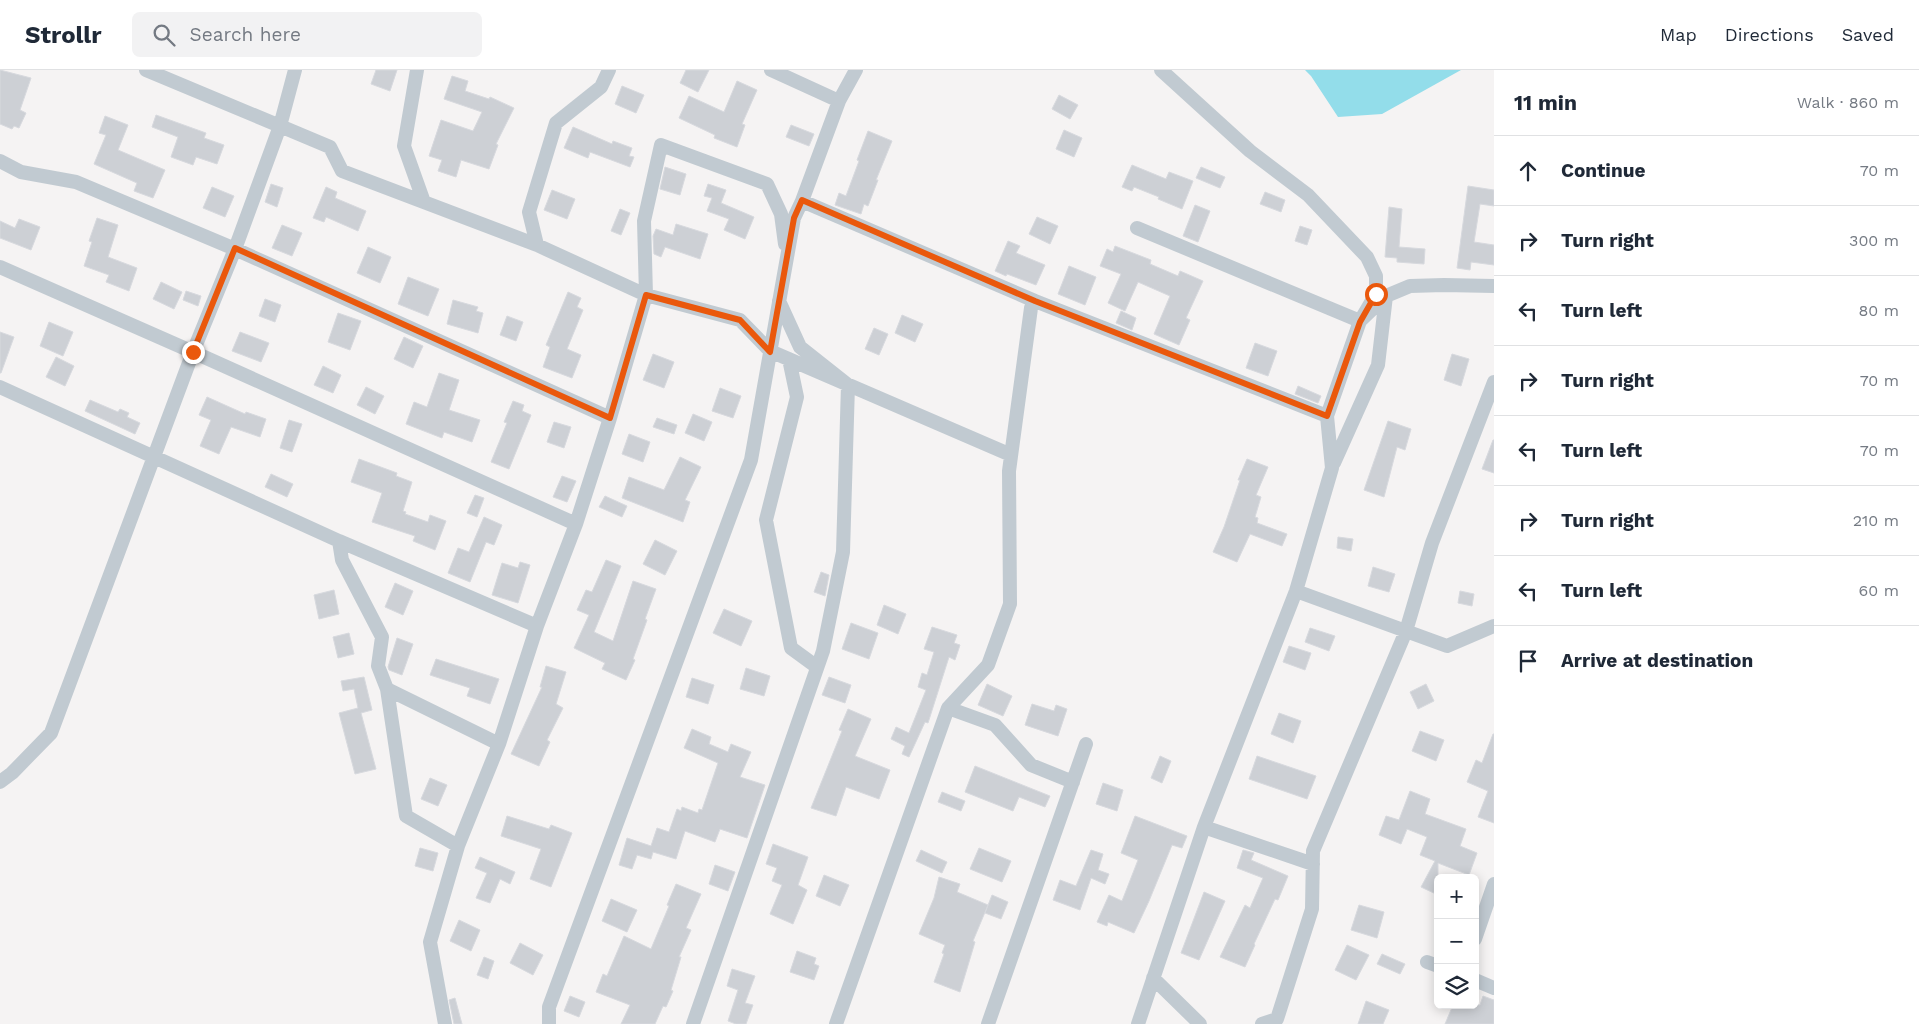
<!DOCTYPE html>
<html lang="en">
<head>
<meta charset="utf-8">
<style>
  :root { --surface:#fff; --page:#f2f2f3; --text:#1f2937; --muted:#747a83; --line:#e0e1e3 }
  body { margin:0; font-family:"Work Sans",sans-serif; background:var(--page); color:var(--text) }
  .controls { position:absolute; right:15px; bottom:15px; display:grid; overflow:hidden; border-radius:8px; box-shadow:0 2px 12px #0003 }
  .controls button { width:45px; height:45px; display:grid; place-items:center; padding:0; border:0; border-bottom:1px solid var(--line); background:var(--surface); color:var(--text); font:25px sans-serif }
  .stop { position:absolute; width:15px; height:15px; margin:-11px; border:4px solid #ea580c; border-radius:50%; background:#fff }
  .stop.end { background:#ea580c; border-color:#fff; box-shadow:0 1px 5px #0008 }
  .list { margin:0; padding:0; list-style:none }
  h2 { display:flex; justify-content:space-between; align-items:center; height:65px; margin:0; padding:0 20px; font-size:21px }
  h2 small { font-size:16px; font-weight:400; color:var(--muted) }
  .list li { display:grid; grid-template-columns:32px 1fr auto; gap:15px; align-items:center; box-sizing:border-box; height:70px; padding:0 20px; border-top:1px solid var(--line) }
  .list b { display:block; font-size:19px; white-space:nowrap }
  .list em { font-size:16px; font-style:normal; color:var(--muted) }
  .icon { flex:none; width:28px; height:28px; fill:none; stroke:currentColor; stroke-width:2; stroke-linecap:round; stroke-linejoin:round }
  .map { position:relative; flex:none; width:1494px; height:954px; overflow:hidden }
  header { display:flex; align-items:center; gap:30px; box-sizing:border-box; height:70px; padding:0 25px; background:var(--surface); border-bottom:1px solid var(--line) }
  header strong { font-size:24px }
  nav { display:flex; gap:28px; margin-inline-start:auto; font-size:18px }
  .search { width:350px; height:45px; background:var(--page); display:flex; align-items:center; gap:12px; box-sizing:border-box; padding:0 18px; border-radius:8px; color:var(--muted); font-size:19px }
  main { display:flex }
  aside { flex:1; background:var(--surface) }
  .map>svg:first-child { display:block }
</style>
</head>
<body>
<header>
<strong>Strollr</strong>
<div class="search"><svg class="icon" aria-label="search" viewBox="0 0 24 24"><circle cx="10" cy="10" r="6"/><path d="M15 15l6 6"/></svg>Search here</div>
<nav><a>Map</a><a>Directions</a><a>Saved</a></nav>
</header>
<main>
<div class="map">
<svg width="1494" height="954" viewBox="0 0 1494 954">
  <rect width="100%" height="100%" fill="#f5f3f3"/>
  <path fill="#93ddea" d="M1305,0H1461L1382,44L1338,47L1311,6Z"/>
  <path fill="#cdd0d5" stroke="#d7d9de" d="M0,0L31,8L20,40L26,43L19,58L14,56L12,59L0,54Z
    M376,0H397L390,21L371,14Z
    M686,0H709L698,22L680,13Z
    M452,6L468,11L465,21L489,29L490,27L514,38L496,74L498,75L489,99L461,90L456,107L438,101L442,90L429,86L441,50L473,61L482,42L444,29Z
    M737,11L757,20L742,54L745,55L737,77L714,68L715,65L679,48L689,26L724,42Z
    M622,16L644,25L636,43L615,34Z
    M1059,25L1078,35L1070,49L1052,39Z
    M156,45L206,63L204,68L224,75L217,94L196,87L193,95L171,87L178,67L152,57Z
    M105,46L128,55L118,80L165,100L153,128L134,121L137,113L94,94L106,65L99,63Z
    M791,55L814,64L809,76L786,67Z
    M573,57L612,74L613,71L632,78L629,86L634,87L630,97L590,82L588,88L564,78Z
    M1064,60L1082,68L1074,87L1056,79Z
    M868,61L892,71L876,110H878L868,136L864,134L861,144L835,135L839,123L846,126L859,91L857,90Z
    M1132,95L1166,109L1169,102L1193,111L1182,139L1158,129L1159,127L1134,117L1132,121L1122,117Z
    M665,97L686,104L680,125L660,119Z
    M1201,97L1225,107L1220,118L1196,108Z
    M271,114L283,118L277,137L265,132Z
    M708,114L726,120L721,133L754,147L745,169L724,160L729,149L707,141L712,128L704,126Z
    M1468,116L1494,120V136L1480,134L1474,172L1494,175V195L1471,192L1470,200L1457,198Z
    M212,117L234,126L225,147L203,138Z
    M326,117L337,122L335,128L366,141L358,161L326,147L324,152L313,148Z
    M552,120L575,129L567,149L544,140Z
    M1265,122L1285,130L1281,142L1260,134Z
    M1195,135L1210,141L1198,172L1183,166Z
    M1389,137L1402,139L1399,177L1425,179L1424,194L1397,192V188L1385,187Z
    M620,139L630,143L621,165L611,161Z
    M1037,147L1058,156L1050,174L1029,164Z
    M97,148L118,155L108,187L137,198L129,221L106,212L109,205L84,196L92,172L89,171Z
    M19,149L40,157L31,180L0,168V151L15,158Z
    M676,154L708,164L700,189L665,177L661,187L654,184L653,166L656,159L673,165Z
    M282,155L302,163L292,186L272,178Z
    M1300,156L1312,160L1307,175L1295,171Z
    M1008,171L1020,176L1016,183L1045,195L1036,215L1007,204L1006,206L995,201Z
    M1115,176L1151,190L1150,194L1178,206L1180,201L1203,211L1186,248L1190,250L1179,275L1154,264L1170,226L1138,212L1125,241L1108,233L1121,204L1100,196L1107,179L1113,182Z
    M368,177L391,187L380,213L357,203Z
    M1069,196L1096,207L1085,235L1058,224Z
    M408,207L439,219L428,246L398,234Z
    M161,212L182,222L174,239L153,229Z
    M186,221L201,226L198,236L183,230Z
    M568,222L581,228L577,237L583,240L567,279L581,285L572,308L543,297L550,277L546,275Z
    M265,229L281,235L275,252L259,246Z
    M453,230L478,237L476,241L483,243L478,263L447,254Z
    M1121,241L1136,248L1132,260L1116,253Z
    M338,243L361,251L350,280L328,272Z
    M902,245L923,254L915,272L895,263Z
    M507,246L523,252L516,271L500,265Z
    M49,252L73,262L63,286L40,276Z
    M874,258L888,264L879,285L865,279Z
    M0,262L14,267L1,303H0Z
    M240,262L269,273L261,292L232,281Z
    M404,267L423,276L413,298L394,289Z
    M1255,273L1277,281L1268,306L1246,298Z
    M653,284L674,292L664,318L643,310Z
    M1452,284L1469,289L1461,316L1444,310Z
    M56,287L74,296L65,316L46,307Z
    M323,296L341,305L333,323L314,315Z
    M439,303L459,310L449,340L480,350L472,372L444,362L442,368L406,354L414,332L427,337Z
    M1298,316L1321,326L1318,333L1295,324Z
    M366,317L384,326L375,344L357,335Z
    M720,318L741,326L733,348L712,341Z
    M207,327L245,344L246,342L266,349L260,367L231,357L219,384L200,376L211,350L199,345Z
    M90,330L118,342L120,339L129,343L127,347L140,353L135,364L85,341Z
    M513,331L524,335L522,341L531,345L509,399L491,392L507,353L504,352Z
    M693,344L712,352L704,371L685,363Z
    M657,348L677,355L674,364L653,357Z
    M289,350L302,354L292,382L280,378Z
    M1388,351L1411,359L1405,380L1397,377L1384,427L1364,420Z
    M554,352L571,357L564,378L547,372Z
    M629,364L650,372L643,392L622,384Z
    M1493,370H1494V403L1482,399Z
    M680,387L701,397L685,430L690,432L683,452L622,428L629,407L664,420Z
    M359,389L397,403L396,406L412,412L403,441L406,442L405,444L428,452L430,445L446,451L435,480L413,471L415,466L372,452L382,423L351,412Z
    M1247,389L1268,397L1256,425L1261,427L1255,447L1258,448L1257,453L1287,464L1282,476L1250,464L1237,492L1213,482L1224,457L1240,410H1238Z
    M271,404L293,414L287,427L265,417Z
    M562,406L576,411L567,432L553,427Z
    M475,425L484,428L477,447L467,443Z
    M605,426L627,436L622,447L599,437Z
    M484,447L502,455L494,475L486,472L470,512L448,503L458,478L469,482Z
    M1338,467L1353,469L1351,481L1337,478Z
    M655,470L677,481L665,505L643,494Z
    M606,490L621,496L594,562L613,571L633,511L656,519L645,549L647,550L633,589L635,590L626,610L602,599L605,593L574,578L589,545L577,540L586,520L592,522Z
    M520,492L530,495L518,533L492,525L502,493L518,498Z
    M1373,497L1395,504L1389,522L1368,516Z
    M821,502L829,505L825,526L814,522Z
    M395,513L413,521L403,545L385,537Z
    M334,520L339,544L319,549L314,525Z
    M1460,521L1474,524L1472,536L1458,533Z
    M884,535L906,544L898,564L877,555Z
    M724,539L752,551L741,576L713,563Z
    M851,553L878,563L869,589L842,579Z
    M932,557L957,565L954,573L960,575L955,590L949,587L928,653L925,652L909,687L902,684L905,676L891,669L896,657L909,663L926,620L918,617L922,603L927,605L934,582L924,579Z
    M1310,558L1335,566L1329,581L1305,572Z
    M349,563L354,584L338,588L333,567Z
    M397,568L413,574L402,605L389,600L388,597Z
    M1289,576L1311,583L1305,600L1283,592Z
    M436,589L499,609L490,634L467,626L470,618L430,605Z
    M546,596L566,602L556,634L563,638L547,670L550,672L539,696L511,684L542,617H540Z
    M746,598L770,606L764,626L740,619Z
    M364,607L372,640L361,643L376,699L355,704L339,643L358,638L354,619L343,621L341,611Z
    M829,607L851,615L845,633L822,625Z
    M692,608L714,615L708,634L686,627Z
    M987,614L1012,626L1003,646L978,635Z
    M1426,614L1434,631L1418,639L1410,622Z
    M1032,634L1054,641L1056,635L1067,639L1058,666L1025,655Z
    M848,639L871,649L855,686L890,700L879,729L846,717L836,746L811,738L842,661L839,660Z
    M1279,643L1301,651L1293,673L1271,664Z
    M692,659L711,667L709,674L728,682L731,674L751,682L740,707L765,715L747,768L720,759L715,772L685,761L676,789L653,782L651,789L637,785L632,799L619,795L627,768L651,776L657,758L669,762L677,739L681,741L682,737L698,743L699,739L702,740L718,693L684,678Z
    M1420,661L1444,670L1436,691L1412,681Z
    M1493,664H1494V753L1478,747L1488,721L1467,712L1476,690L1482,693Z
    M1160,686L1171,691L1162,713L1151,708Z
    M1257,686L1316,706L1307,729L1249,709Z
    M975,696L1050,726L1045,737L1019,727L1013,741L965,722Z
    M430,708L447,715L438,736L421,729Z
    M1103,713L1123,720L1117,741L1096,734Z
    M1410,721L1430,729L1425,744L1466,759L1460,776L1477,783L1469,805L1438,793V825L1421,817L1435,791L1420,785L1427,767L1407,759L1401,774L1379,765L1386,746L1399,750Z
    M942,722L965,731L961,741L938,732Z
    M507,746L549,759L551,755L572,763L551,817L530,809L541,779L501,766Z
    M1135,746L1187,766L1182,778L1172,775L1149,831L1134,863L1108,852L1107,856L1097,852L1109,825L1122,831L1138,790L1121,783Z
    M773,774L808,787L798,815L807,820L793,854L770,844L782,815L772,811L777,798L766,794Z
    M420,778L438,783L433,801L415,796Z
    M979,778L1011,791L1002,812L970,799Z
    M921,780L947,792L942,803L916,791Z
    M1091,780L1103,784L1098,800L1109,804L1105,814L1091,808L1080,840L1053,830L1060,810L1076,816Z
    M1243,780L1254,783L1251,790L1288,806L1278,830L1275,829L1254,874L1255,875L1245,897L1220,887L1245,835L1250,838L1263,808L1237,798Z
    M480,787L515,802L510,814L500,809L490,833L476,828L487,803L475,798Z
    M715,795L735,802L728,821L709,814Z
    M824,805L849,815L840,836L816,826Z
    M939,807L960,814L957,822L988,835L973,871L975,872L960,922L934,912L944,884L942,883L945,875L919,864L934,828Z
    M676,814L701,824L686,858L691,860L679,887H681L671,920L673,921L666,937L663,936L655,954H621L630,935L596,922L603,904L607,906L624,866L651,879L669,836L667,835Z
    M1204,822L1225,831L1199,890L1181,883Z
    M992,825L1008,832L1001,849L985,843Z
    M611,829L637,840L627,862L602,851Z
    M1359,835L1384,842L1377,868L1351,860Z
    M459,850L480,860L471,881L450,871Z
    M520,873L543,885L533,905L510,893Z
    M1347,875L1369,885L1356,910L1335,900Z
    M797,881L816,888L814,894L819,896L814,910L790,902Z
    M1382,884L1405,894L1400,904L1377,894Z
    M484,887L494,891L488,909L477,905Z
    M732,899L755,906L745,933L753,935L746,954H736L728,951L738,920L727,916Z
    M570,926L585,932L579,947L564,941Z
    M1483,926L1494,930V954H1445L1453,935H1480Z
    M455,928L462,954H454L449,930Z
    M1366,931L1389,940L1383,954H1358Z"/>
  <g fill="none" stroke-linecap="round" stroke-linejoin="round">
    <path stroke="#c1cad1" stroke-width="14" d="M146,0L280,56L295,0
      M417,0L404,76L424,132
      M609,0L601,17L556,53L529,142L537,175L646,225L740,250L770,281L1011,385
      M771,0L839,31
      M0,91L21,102L76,112L235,179L280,56L330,77L342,101L537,175
      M802,131L1035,231L1327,346
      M1137,158L1360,251L1376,224V206L1367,187L1308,125L1250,81L1161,0
      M0,197L193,282L51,663L12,703L0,712
      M789,289L797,327L766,450L791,578L817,597
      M0,317L339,471L342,490L382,567L378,596L387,619L406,746L458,776L430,872L445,954
      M610,348L646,225L644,151L661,75L767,114L781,144L785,174
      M1334,393L1378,295L1386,226
      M339,471L537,556L499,674
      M1296,521L1447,576L1494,556
      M537,556L576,454L610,348L235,179L193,282L576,454
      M387,619L499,674L458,776
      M948,638L988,595L1010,534L1009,401L1031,238L1035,231
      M1204,757L1313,794
      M1475,869L1494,814
      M1427,892L1438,896
      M1153,908L1200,954
      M1475,910L1494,918
      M549,954V937L751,390L794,148L802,131L839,31L856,0
      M693,954L823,581L843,482L848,315L800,277L779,231
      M836,954L948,638L995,655L1031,695L1073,712
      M988,954L1086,674
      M1138,954L1204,757L1296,521L1332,398L1327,346L1360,251L1386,226L1410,216L1444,215L1494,216
      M1262,954L1277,949L1312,839L1313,781L1406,561L1432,473L1494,312"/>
  </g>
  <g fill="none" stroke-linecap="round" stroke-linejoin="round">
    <path stroke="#ea580c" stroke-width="6" d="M193,282L235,178L610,348L646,225L740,250L770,282L794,148L802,130L1035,231L1327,346L1360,252L1376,224"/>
  </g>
</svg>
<div class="controls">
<button>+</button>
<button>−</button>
<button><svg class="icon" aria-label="layers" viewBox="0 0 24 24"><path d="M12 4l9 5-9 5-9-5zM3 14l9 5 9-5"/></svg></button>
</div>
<div class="stop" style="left:1376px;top:224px"></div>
<div class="stop end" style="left:193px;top:282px"></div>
</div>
<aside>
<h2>11 min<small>Walk · 860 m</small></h2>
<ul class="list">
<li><svg class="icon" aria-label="ahead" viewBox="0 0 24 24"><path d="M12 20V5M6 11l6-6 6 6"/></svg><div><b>Continue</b></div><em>70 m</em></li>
<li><svg class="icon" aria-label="right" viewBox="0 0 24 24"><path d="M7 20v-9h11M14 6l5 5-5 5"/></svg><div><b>Turn right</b></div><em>300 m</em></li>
<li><svg class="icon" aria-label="left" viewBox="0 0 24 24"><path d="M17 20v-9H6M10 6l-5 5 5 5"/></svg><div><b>Turn left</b></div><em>80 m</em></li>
<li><svg class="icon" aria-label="right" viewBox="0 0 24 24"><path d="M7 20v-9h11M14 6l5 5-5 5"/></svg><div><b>Turn right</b></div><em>70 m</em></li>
<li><svg class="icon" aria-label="left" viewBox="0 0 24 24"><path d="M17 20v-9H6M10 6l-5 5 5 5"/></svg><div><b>Turn left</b></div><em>70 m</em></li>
<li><svg class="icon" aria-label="right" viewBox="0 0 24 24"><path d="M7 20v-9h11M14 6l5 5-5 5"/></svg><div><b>Turn right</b></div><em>210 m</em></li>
<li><svg class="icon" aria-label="left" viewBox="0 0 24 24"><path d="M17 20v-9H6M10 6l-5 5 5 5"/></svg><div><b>Turn left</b></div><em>60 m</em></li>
<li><svg class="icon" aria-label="arrive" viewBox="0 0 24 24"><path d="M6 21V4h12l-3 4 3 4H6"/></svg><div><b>Arrive at destination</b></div></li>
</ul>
</aside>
</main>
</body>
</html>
